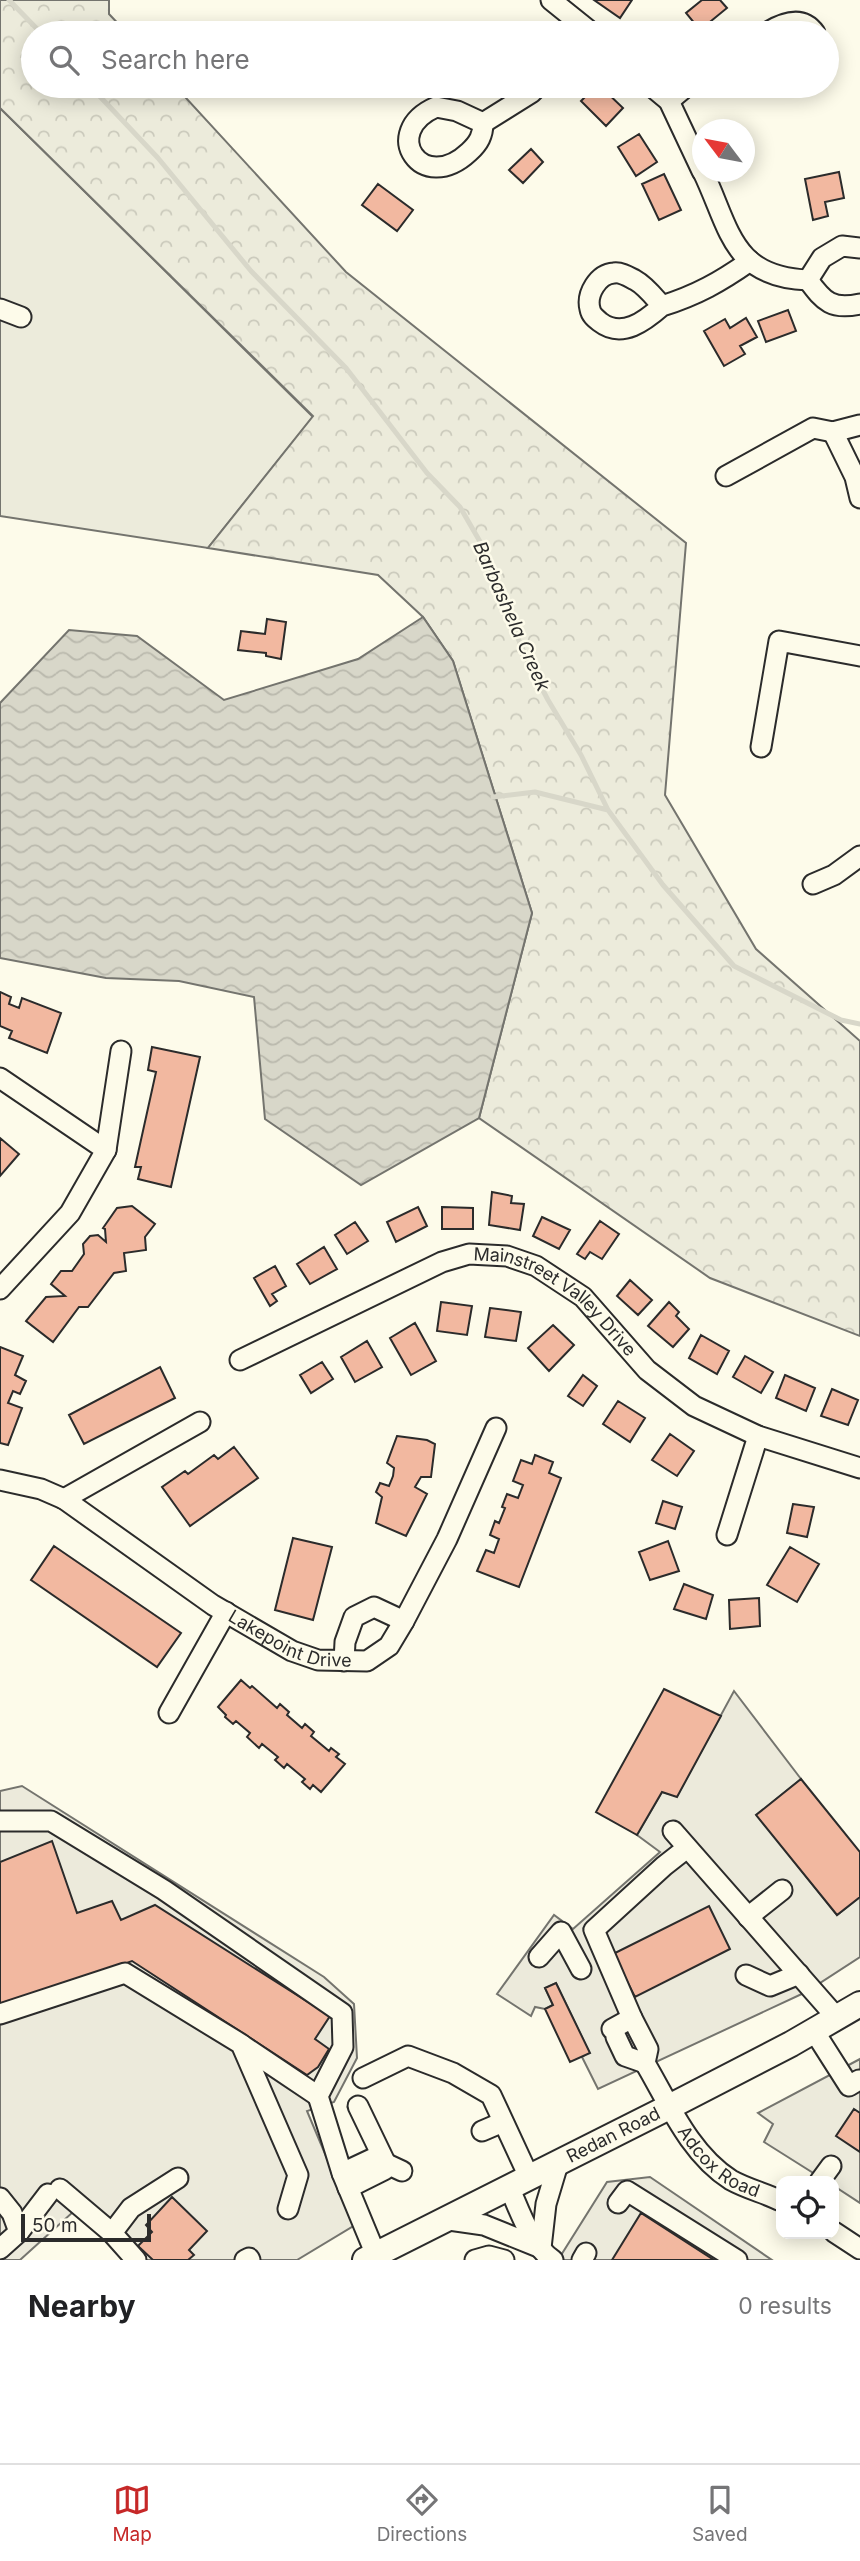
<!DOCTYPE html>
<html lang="en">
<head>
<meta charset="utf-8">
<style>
  :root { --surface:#fff; --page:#f2f2f2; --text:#202124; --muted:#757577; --line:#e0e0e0; --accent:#c62828 }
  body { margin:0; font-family:Inter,sans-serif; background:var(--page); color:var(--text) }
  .controls { position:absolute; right:21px; bottom:21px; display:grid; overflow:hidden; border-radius:14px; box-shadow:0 4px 18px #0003 }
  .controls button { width:63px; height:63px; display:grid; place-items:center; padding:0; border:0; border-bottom:2px solid var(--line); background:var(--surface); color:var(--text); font:35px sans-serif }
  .compass { position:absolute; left:692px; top:119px; width:63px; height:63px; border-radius:50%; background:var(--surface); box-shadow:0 4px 18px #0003; rotate:302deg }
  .scale { position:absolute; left:21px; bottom:18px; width:130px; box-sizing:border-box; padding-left:7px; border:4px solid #2b2b2b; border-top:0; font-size:19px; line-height:24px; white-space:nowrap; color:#2b2b2b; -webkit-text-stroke:5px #fdfbea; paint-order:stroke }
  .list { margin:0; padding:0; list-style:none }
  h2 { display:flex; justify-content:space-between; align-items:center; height:91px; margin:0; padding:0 28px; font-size:30px }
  h2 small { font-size:23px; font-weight:400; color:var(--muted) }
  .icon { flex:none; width:38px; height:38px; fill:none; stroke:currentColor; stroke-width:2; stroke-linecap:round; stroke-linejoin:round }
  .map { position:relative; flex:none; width:860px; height:2260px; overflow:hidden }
  .search { position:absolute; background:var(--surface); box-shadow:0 4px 18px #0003; left:21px; right:21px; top:21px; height:77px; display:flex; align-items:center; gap:18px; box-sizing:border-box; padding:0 24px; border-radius:38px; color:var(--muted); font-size:26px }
  .sheet { height:203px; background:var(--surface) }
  nav { display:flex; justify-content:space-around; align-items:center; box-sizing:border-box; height:98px; border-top:2px solid var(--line); background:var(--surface); font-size:19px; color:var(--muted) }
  nav a { display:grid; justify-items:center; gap:4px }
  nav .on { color:var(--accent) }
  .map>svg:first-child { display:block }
</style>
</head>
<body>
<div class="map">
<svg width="860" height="2260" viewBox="0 0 860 2260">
  <defs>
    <pattern id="forest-crowns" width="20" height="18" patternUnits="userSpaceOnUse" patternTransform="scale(1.75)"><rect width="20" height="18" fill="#ecebdb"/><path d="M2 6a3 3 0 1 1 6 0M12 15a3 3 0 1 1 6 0" fill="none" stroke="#cbcabc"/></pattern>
    <pattern id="water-waves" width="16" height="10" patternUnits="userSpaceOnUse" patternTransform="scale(1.75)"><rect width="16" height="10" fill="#d8d7c9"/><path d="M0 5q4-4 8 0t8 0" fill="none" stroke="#bab9ad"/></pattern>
  </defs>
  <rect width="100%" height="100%" fill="#fdfbea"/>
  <path fill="#ecebdb" stroke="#74746e" stroke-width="2" d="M0,108L313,417L208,548L0,516Z"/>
  <path fill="url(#forest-crowns)" stroke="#74746e" stroke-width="2" d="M0,0H109V14L127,33H33V86H175L346,272L686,543L665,795L756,949L860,1041V1336L710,1278L479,1118L532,913L453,661L423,617L378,575L208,548L313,416L0,108Z"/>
  <path fill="#eceadb" stroke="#74746e" stroke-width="2" d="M734,1691L801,1779L757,1815L837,1915L860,1897V1957L806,1992L598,2089L582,2057L589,2052L556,1983L545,1988L553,2005L545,2009L535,2007L531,2016L497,1994L554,1915L573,1929L660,1852L637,1835L662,1792L677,1796Z
    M22,1786L324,1977L354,2004L357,2058L334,2102L307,2111L355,2225L297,2260H130L74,2211L20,2260H0V1791Z
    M860,2059V2203L834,2186V2181H826L764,2142L773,2124L758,2113Z
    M650,2177L772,2260H558L607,2182Z"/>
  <path fill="url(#water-waves)" stroke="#74746e" stroke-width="2" d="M423,617L453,661L532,913L479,1118L361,1185L265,1119L254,997L179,981L106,978L0,958V703L69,630L137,636L224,700L358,659Z"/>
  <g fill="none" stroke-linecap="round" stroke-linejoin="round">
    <path stroke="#d8d7c9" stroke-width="5" d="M9,0L41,33
      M90,86L158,158L251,271L346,368L427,473L460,507L486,552L502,601L529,664L548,700L581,755L608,810L663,885L734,966L841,1020L860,1024
      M493,797L535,792L608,810"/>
  </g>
  <path fill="#f2b8a0" stroke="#2b2b2b" stroke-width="2" d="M594,0H632L620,18Z
    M702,0H720L727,8L700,30L686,13Z
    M596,86H600L623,108L606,126L581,101Z
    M639,134L657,162L636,176L618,147Z
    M531,149L543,162L523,183L509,170Z
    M839,172L844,198L825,202L828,216L813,220L805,179Z
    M664,174L681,210L659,220L642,184Z
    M378,184L413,210L397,231L362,205Z
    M788,310L796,331L766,342L758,321Z
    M746,318L757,337L740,346L745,354L724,366L704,331L725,319L730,328Z
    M267,619L286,622L281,659L266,656V653L238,650L241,631L265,634Z
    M0,992L11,997L9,1004L19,1008L22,998L61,1013L47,1053L9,1038L12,1031L0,1026Z
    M152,1047L200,1057L171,1187L138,1179L141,1167H135L156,1072L148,1070Z
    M0,1138L19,1154L0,1176Z
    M492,1192L512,1196L511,1203L524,1204L520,1230L489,1225Z
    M132,1206L155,1224L145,1237L146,1250L124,1253L126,1271L114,1273L88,1307H79L53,1342L26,1321L46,1297L65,1296L51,1284L61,1271H72L84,1254L83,1244L90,1236L98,1235L106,1242L105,1229L103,1228L117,1208Z
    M418,1207L427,1226L396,1242L387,1222Z
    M442,1207L473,1208V1229H442Z
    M542,1217L570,1230L559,1249L533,1236Z
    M600,1221L619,1234L602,1259L590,1252L585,1259L577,1254Z
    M355,1222L368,1241L347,1254L335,1235Z
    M324,1247L337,1269L310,1284L297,1264Z
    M275,1266L286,1286L272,1294L277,1301L270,1306L254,1278Z
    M630,1280L652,1300L638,1315L617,1296Z
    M441,1302L472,1306L467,1335L437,1331Z
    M669,1302L679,1312L676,1316L689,1329L673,1347L648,1326Z
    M490,1308L521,1312L516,1341L485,1337Z
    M415,1323L436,1361L411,1375L390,1338Z
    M553,1325L574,1345L549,1371L528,1348Z
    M701,1335L729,1351L717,1374L689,1358Z
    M367,1341L382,1367L355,1382L341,1357Z
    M0,1347L23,1356L15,1375L26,1381L20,1394L13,1391L8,1403L22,1408L8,1445L0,1443Z
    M745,1356L773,1372L761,1393L733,1377Z
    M322,1362L333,1379L311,1393L300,1375Z
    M160,1367L175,1398L84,1444L69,1415Z
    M583,1375L597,1386L583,1406L568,1396Z
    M785,1375L815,1388L806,1411L776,1398Z
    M832,1389L858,1400L848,1425L821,1416Z
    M618,1401L645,1418L630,1442L603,1424Z
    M670,1434L694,1451L677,1476L652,1460Z
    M397,1436L427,1440L435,1444L431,1477H421L415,1487L427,1494L406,1536L376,1523L382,1497L376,1492L380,1483L389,1486L393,1476L394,1468L387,1463Z
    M234,1447L258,1478L190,1526L162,1487L185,1471L188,1474L214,1455L218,1459Z
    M535,1455L553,1462L549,1473L561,1478L519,1587L477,1571L486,1550L494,1553L499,1539L490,1535L495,1521L499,1523L505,1508L502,1507L507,1494L518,1498L523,1485L513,1481L521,1460L532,1464Z
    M663,1501L682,1507L675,1529L656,1523Z
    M793,1504L814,1507L807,1537L787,1533Z
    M293,1538L332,1547L313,1620L275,1610Z
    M668,1541L679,1571L650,1580L639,1552Z
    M54,1546L181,1633L157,1667L31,1580Z
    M790,1547L819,1564L797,1602L767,1585Z
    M684,1584L713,1595L706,1619L674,1609Z
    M759,1598L760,1626L730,1629L729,1600Z
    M241,1680L250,1688L252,1686L277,1708L280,1704L289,1712L287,1715L302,1728L305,1724L314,1732L311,1736L329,1751L331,1748L339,1754L336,1757L345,1764L321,1792L313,1785L310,1789L302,1782L305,1779L287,1764L284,1768L275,1760L278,1757L262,1744L259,1748L247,1737L250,1733L236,1721L233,1724L225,1717L226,1715L218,1707Z
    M664,1689L721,1716L677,1797L662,1792L637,1835L596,1812Z
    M801,1779L860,1852V1897L837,1915L756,1815Z
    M52,1841L77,1913L112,1901L121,1920L155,1905L330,2016L315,2039L329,2049L318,2067L307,2075L132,1961L0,2007V1862Z
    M709,1906L730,1949L635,1997L613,1954Z
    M556,1983L590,2053L570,2062L545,2009L553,2005L545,1988Z
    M854,2109L860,2113V2152L836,2136Z
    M172,2197L207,2231L189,2250L194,2255L188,2260H153L138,2246L152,2232L146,2225Z
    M641,2213L714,2260H612Z"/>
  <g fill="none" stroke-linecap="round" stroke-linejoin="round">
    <defs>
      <g id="minor">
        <path d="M551,0L592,33"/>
        <path d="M766,33C782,23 802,15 815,33"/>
        <path d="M651,86L669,101L702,171"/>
        <path d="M669,101L687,86"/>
        <path d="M436,107L457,111L483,123C483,135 479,143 469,152C422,196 379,132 436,107Z"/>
        <path d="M483,123L531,93L538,86"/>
        <path d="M703,172C730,228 731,277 808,280"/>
        <path d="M808,280L822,258L842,246L860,248"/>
        <path d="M808,280C824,302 832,310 860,304"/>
        <path d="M662,306C645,321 622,339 600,322C595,318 591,315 590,309C586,294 598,274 614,273C621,272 629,277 635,280C646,286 654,297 662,306C697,295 720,282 750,261"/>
        <path d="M0,309L21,317"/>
        <path d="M833,432L855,477L860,498"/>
        <path d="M726,476L813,428L833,432L860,425"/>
        <path d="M761,747L779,641L860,656"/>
        <path d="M813,884L834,875L860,856"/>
        <path d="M0,1078L106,1150L70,1213L0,1289"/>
        <path d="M106,1150L121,1051"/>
        <path id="s1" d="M240,1360L442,1262L469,1254L507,1256L536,1266L583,1297L647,1370L694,1406L758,1436L860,1468"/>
        <path id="s2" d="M0,1480L41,1489L64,1499L213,1605L292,1651L318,1660L367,1661L389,1646L404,1621L447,1539L496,1428"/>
        <path d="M64,1499L200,1422"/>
        <path d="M727,1535L758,1436"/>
        <path d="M344,1661L345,1642L354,1617L374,1607L404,1621"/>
        <path d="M169,1713L226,1612"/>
        <path d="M0,1821H51L164,1890L342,2013L343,2047L318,2096L342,2173L376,2255"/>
        <path d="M673,1831L837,2018"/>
        <path d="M748,1917L782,1890"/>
        <path d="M539,1957L561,1932L581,1969"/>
        <path d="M746,1975L770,1986L799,1974"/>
        <path d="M0,2014L125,1973L241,2044L298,2175L288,2209"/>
        <path d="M632,2018L594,1930L664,1866L687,1848"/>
        <path id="s3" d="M612,2029L632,2018L648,2049L645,2063C669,2104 690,2154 731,2180C747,2189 765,2193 781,2201"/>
        <path d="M814,2031L849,2086L859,2080"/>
        <path d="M616,2037L625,2056L645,2063"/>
        <path d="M242,2045L318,2096"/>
        <path d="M363,2078L408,2056L453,2073L491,2095L530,2179"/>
        <path d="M482,2131L503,2122"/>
        <path d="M342,2173L374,2158L402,2171"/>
        <path d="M820,2181L831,2166"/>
        <path d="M348,2188L384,2170L385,2162L358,2106"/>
        <path d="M60,2189L112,2233L136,2260"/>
        <path d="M510,2189C520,2212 531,2245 553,2260"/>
        <path d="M0,2198L12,2213L19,2232"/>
        <path d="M618,2203L627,2191L737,2260"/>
        <path d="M449,2220L484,2225L541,2248L546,2204L558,2164"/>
        <path d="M834,2232L860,2249"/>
        <path d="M112,2233L131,2208L178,2178"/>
        <path d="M0,2249L19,2232L48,2194"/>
        <path d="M245,2260L249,2258L250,2260"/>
        <path d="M475,2260L489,2256L504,2260"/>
        <path d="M582,2260L586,2253"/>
      </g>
      <g id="major">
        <path id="s4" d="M365,2260L671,2106L791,2044L860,2004"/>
      </g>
    </defs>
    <use href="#minor" stroke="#2b2b2b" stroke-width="23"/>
    <use href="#major" stroke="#2b2b2b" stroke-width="28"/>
    <use href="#minor" stroke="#fdfbea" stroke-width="19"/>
    <use href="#major" stroke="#fdfbea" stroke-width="24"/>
  </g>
  <g text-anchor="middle" stroke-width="5" stroke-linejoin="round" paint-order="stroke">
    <g font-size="18" fill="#2b2b2b" stroke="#fdfbea">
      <text dy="6" stroke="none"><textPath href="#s1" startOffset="355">Mainstreet Valley Drive</textPath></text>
      <text dy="6" stroke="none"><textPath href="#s2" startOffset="336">Lakepoint Drive</textPath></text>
      <text dy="6" stroke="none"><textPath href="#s4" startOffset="278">Redan Road</textPath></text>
      <text dy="6" stroke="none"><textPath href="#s3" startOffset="198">Adcox Road</textPath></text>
    </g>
    <g font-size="19" font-style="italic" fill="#2b2b2b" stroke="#fdfbea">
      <text transform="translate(512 616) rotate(66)" y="7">Barbashela Creek</text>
    </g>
  </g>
</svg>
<div class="controls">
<button><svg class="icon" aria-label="locate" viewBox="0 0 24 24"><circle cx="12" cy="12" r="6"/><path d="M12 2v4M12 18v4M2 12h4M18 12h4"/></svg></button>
</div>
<svg class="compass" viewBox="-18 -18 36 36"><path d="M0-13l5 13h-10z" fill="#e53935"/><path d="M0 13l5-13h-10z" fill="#757577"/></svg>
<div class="scale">50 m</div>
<div class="search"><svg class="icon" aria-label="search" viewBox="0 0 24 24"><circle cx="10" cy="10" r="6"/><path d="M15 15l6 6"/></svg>Search here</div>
</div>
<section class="sheet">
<h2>Nearby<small>0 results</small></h2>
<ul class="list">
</ul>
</section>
<nav>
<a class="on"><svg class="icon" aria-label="map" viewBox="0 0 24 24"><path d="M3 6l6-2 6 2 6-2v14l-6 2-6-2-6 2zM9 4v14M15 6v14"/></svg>Map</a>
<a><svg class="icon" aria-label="directions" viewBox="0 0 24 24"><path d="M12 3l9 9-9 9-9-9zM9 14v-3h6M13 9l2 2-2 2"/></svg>Directions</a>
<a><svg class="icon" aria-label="saved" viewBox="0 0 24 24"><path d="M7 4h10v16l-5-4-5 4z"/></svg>Saved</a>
</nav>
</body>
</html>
